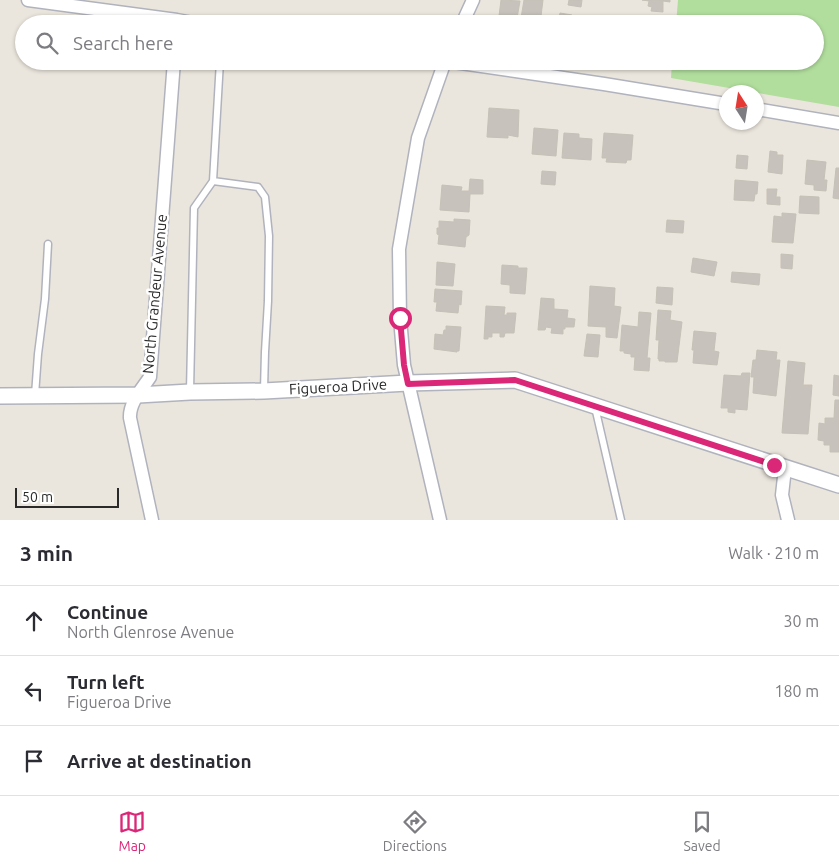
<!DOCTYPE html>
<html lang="en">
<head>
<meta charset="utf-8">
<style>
  :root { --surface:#fff; --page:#f7f7f7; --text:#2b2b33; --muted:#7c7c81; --line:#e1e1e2; --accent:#db2777 }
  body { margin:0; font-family:Ubuntu,sans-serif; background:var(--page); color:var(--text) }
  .compass { position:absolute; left:719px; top:85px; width:45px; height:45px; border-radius:50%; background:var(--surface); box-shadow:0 1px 4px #0004; rotate:348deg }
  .scale { position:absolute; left:15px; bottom:12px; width:104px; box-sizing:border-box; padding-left:5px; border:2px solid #2a2a2a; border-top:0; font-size:14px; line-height:18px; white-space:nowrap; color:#2a2a2a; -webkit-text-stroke:4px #fff; paint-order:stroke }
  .stop { position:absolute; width:15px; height:15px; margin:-11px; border:4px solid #db2777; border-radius:50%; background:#fff }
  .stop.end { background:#db2777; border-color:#fff; box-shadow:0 1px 5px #0008 }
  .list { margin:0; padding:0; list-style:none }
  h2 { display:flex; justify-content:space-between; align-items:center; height:65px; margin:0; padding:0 20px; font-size:21px }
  h2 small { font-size:16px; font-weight:400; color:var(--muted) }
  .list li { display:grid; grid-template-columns:32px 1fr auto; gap:15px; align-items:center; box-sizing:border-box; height:70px; padding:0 20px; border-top:1px solid var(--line) }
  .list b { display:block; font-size:19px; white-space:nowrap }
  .list p { margin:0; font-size:16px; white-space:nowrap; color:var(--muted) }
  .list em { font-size:16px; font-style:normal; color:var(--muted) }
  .icon { flex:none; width:28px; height:28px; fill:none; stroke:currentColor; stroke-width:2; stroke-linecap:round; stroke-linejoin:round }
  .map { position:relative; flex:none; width:839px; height:520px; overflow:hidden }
  .search { position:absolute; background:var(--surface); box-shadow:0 1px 4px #0004; left:15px; right:15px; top:15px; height:55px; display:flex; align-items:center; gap:12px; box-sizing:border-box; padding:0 18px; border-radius:28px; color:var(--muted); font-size:19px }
  .sheet { height:275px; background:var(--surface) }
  nav { display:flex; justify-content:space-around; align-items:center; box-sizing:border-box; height:70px; border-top:1px solid var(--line); background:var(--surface); font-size:14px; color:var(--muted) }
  nav a { display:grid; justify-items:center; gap:2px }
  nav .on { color:var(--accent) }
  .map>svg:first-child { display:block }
</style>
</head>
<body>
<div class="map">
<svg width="839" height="520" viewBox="0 0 839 520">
  <rect width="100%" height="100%" fill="#ebe6dd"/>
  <path fill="#b1de9d" d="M678,0H839V107L671,78L672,61H815V24H676Z"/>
  <path fill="#c7c2bc" stroke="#c6c1b7" d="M501,0L520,1L516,24H495L496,16H499Z
    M524,0H543L540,24H520Z
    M569,0H582L581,7L568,5Z
    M642,0H670V2L663,1V12L651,11L652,7L648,6L649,1Z
    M560,13L572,15L573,24H555V17L559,18Z
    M489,108L519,110L518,137L508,135V138L487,137Z
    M534,128L558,130L556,156L532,154Z
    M564,133L579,134V138L592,139L591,160L562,158Z
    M604,133L633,135L631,160H627L626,163L606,162L607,158H602Z
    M770,151L777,152V155H783L782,174L768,172Z
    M737,155L748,156L747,169L736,168Z
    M807,160L826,162L824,180H827L826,191L814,190V185L805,184Z
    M836,168H839V199L833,198Z
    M542,171L556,172L555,185L541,184Z
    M470,179L483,180V194H470L469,212L440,210L442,185L462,187L461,191H469Z
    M735,180L758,182L757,194H755L754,201L734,200Z
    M767,189H777L776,197H780V205L767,204Z
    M800,196L819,197V214L799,213Z
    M782,213L796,214L793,243L772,242L774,216L782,217Z
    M454,219L470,220L469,235L466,237L465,247L438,244L439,235L437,234V228H439V221L454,222Z
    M667,220L684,221L683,233L666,232Z
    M781,254L793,255L792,269L781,268Z
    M693,258L717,262L714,276L691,272Z
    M437,262L455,264L453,286L436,285Z
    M502,265L518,266V268H527L525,294L510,293V285L501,284Z
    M732,272L760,274L759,285L731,282Z
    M590,286L615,288L614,306L621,307L617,338L606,337V327L588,326Z
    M657,287L673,288L672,305L656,303Z
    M435,289L462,291L461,305L459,304L458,313L436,311L437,302H434Z
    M541,298L554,299V309L568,310L567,318L575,319L574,327H565V329H563V334L551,333L552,328L546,327L545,330H538Z
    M486,306L505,307L504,315H507V313H516L514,333H505L504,337H500V333H492V337H488V339H484Z
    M658,310L671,311L670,320L682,322L677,362H665V361H659V359H658L659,340H656Z
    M639,312L651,313L647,358H650L649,371L634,370L635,357H631V354L624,353V351H620L622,325L638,327Z
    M446,326L461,327L459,351H457V352L434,349L435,334L443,335L444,330H446Z
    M694,331L716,333L714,351L719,352L717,365L693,363L694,350H692Z
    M587,334L600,335L598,357L584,356Z
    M757,350L777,352L776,360H780L776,396L753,393L754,377H751L753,360H756Z
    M788,361L805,363L803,385H812L808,434L782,433Z
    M742,373H750L747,410L735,409V413L728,412V408H721L724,375L741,376Z
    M834,375L839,376V396L833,395Z
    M835,400H839V452H830V445H824V441L818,440L819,423L825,424V418H834Z"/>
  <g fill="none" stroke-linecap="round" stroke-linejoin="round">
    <defs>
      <path id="service" d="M213,181L258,187L265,197L269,236L268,301L265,352L264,390
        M190,391L194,208L213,181L220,61
        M35,395L38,354L45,299L48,244
        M595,407L621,520"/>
      <path id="minor" d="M28,0L177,20L198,24
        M462,24L473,0
        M447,61L604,84L726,104
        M756,109L839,123
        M785,468L782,495L788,520
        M152,520L130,418C129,403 142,389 150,377L174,61
        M440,520L404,365L400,318L399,249L418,138L445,61"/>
      <path id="tertiary" d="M0,396L138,395L190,392L264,391L408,383L515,380L839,485"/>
    </defs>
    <use href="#service" stroke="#b0b3bd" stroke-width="9"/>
    <use href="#minor" stroke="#b0b3bd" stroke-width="15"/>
    <use href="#tertiary" stroke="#b0b3bd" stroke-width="18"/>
    <use href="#service" stroke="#fff" stroke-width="6"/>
    <use href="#minor" stroke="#fff" stroke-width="12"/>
    <use href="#tertiary" stroke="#fff" stroke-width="15"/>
  </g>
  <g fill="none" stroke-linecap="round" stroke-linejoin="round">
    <path stroke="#db2777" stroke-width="6" d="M400,318L404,365L408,384L515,380L774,465"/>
  </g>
  <g text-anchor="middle" stroke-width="5" stroke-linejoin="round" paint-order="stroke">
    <g font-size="15" fill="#2a2a2a" stroke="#fff">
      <text transform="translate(155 294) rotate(-85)" y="5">North Grandeur Avenue</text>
      <text transform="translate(338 387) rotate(-3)" y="5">Figueroa Drive</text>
    </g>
  </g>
</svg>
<svg class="compass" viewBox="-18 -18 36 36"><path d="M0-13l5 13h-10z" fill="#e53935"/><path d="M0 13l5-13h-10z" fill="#7c7c81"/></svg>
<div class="scale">50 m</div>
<div class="stop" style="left:400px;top:318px"></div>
<div class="stop end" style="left:774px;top:465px"></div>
<div class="search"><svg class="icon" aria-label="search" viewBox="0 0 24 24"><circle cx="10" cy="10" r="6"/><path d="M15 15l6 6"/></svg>Search here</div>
</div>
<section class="sheet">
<h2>3 min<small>Walk · 210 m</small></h2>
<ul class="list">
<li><svg class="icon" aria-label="ahead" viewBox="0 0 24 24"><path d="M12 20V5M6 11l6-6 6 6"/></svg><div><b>Continue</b><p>North Glenrose Avenue</p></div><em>30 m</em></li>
<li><svg class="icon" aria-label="left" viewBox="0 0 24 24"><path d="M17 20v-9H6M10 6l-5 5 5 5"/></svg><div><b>Turn left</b><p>Figueroa Drive</p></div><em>180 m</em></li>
<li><svg class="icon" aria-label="arrive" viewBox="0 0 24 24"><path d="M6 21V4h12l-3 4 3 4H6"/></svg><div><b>Arrive at destination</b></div></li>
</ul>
</section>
<nav>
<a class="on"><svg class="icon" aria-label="map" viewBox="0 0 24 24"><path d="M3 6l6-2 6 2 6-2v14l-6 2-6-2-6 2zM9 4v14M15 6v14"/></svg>Map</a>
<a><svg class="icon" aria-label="directions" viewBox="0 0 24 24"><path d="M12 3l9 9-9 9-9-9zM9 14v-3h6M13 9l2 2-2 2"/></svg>Directions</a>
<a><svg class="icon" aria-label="saved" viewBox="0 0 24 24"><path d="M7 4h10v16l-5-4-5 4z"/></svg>Saved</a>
</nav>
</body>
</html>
